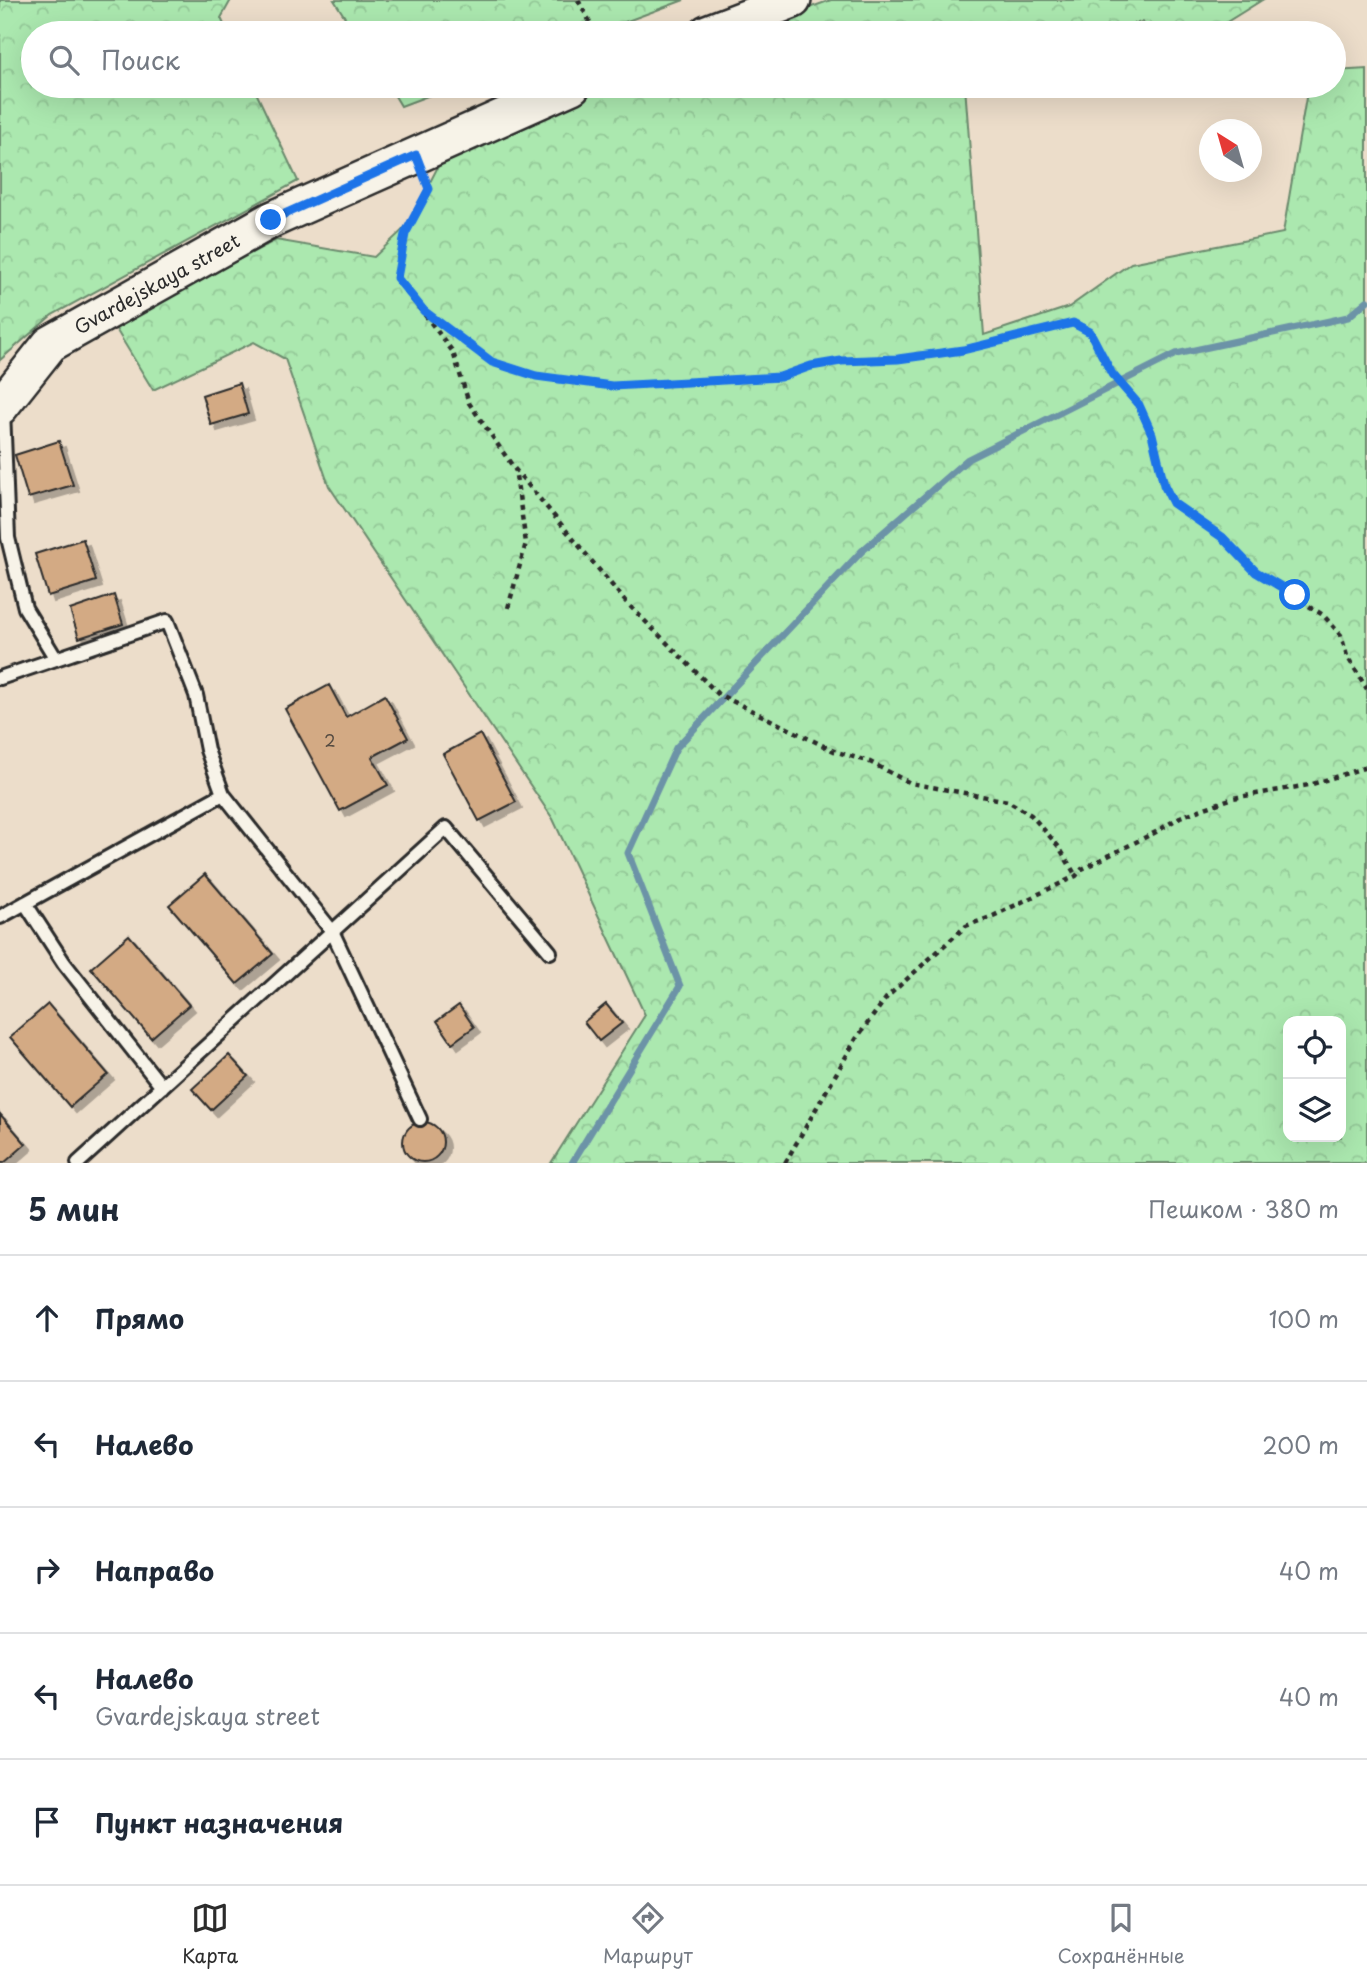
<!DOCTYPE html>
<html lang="ru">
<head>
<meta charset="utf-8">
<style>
  :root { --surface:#fff; --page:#f6f6f7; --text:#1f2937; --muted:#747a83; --line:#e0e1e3; --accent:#2b2b2b }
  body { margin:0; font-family:"Playpen Sans",sans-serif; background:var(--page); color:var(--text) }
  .controls { position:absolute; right:21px; bottom:21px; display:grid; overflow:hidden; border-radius:14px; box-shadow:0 7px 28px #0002 }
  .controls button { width:63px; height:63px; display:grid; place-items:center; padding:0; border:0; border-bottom:2px solid var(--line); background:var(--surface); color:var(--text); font:35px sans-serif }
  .compass { position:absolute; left:1199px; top:119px; width:63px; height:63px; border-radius:50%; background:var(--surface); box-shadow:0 7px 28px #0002; rotate:323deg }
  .stop { position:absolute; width:21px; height:21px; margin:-16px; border:5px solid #1a73e8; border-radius:50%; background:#fff }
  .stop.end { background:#1a73e8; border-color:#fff; box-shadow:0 2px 7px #0008 }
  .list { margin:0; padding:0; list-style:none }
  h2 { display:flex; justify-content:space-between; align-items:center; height:91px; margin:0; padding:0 28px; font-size:30px }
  h2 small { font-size:23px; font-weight:400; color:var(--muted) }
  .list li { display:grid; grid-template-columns:46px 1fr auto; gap:21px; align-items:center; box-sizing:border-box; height:126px; padding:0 28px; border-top:2px solid var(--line) }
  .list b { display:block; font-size:26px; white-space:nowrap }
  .list p { margin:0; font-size:23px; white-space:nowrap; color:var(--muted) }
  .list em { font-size:23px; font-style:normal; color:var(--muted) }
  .icon { flex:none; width:38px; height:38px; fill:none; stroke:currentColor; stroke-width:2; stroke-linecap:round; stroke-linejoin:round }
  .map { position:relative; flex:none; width:1367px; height:1163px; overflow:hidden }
  .search { position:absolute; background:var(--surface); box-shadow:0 7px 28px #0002; left:21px; right:21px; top:21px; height:77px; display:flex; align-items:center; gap:18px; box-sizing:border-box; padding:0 24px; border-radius:38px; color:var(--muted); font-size:26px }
  .sheet { height:721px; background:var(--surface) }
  nav { display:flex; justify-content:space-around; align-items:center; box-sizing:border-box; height:98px; border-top:2px solid var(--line); background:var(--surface); font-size:19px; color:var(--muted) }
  nav a { display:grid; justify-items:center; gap:4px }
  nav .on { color:var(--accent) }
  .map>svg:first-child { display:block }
</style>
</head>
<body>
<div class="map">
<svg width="1367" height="1163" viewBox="0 0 1367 1163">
  <defs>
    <pattern id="forest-crowns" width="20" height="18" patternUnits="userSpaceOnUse" patternTransform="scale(1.75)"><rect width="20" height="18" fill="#abe8af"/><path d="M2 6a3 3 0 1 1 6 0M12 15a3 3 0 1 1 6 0" fill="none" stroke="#93c797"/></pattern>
    <filter id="shadow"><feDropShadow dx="6" dy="6" stdDeviation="0" flood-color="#0004"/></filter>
  </defs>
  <rect width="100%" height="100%" fill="#ecddca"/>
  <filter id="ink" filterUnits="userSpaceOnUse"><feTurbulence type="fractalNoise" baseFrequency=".0143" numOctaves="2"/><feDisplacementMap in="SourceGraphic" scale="14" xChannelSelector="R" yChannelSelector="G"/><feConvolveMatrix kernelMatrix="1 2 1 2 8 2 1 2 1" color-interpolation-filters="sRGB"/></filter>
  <g filter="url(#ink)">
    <path fill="url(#forest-crowns)" stroke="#6b8a6d" stroke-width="2" fill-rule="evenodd" d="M0,0H231L221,18L228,33H33V86H253L298,181L52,315L0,360Z
      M334,0H684L595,33H355Z
      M831,0H1262L1209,33H1151L1142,22L1082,33H739Z
      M1367,69V1163H551L645,1015L553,819L329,486L285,359L254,342L153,390L114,326L276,240L374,257L408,225L446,151L554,103L600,86H965L984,335L1069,307L1131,263L1283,233L1308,86H1334V71ZM1288,1021H1341V1137H1288Z
      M389,86H454L401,106Z"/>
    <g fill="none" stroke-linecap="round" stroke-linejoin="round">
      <path stroke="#6c93a7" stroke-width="7" d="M572,1163L680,986L628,853L676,748L862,551L968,459L1176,354L1348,317L1367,301"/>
    </g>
    <path fill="#d3aa84" stroke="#2b2b2b" stroke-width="2" filter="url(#shadow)" d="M239,383L248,414L211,425L202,395Z
      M59,441L73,485L28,498L15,455Z
      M83,539L96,581L48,596L35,554Z
      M114,595L123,624L79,638L70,610Z
      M329,685L346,717L385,695L408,738L372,757L388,785L340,811L285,709Z
      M480,734L516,802L479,821L443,754Z
      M205,874L273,954L237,984L169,905Z
      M129,935L189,1005L151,1038L91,968Z
      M48,1004L108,1074L70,1107L10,1037Z
      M606,1004L622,1023L599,1041L584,1022Z
      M459,1005L474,1027L452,1043L437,1021Z
      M229,1055L248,1076L211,1110L192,1089Z
      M0,1114L26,1144L4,1163H0Z
      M403 1142a20 20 0 1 1 40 0a20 20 0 1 1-40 0Z"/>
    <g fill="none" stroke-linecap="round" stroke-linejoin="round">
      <defs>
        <path id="lane" d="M3,409L8,538L25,608L56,659
          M0,678L167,621L196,695L207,750L223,794L332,931L420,1119
          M25,903L64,963L162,1087
          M0,917L223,794
          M78,1163L446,828L550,952"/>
        <path id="secondary" d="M707,33L793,0
          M0,407L50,344L271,220L572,86"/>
      </defs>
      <use href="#lane" stroke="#2b2b2b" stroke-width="18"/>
      <use href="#secondary" stroke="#2b2b2b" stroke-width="40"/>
      <path stroke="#2b2b2b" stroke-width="4.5" stroke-dasharray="5 5" stroke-linecap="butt" d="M578,0L596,33
        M426,181L429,189L405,234L397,278L453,352L469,403L514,468L626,602L718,694L834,751L870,762L910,783L1008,801L1031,815L1059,847L1076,876
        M423,311L492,362L536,376L612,386L780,378L811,366L841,361L898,359L963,350L1073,323L1090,332L1112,374L1139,405L1152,434L1164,485L1173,503L1222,537L1256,572L1323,615L1341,635L1347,656L1367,689
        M508,608L526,543L515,469
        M785,1163L856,1039L887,997L966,926L993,916L1076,876L1082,869L1156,832L1180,817L1233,798L1309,785L1367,767"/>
      <use href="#lane" stroke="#f7f3e8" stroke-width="12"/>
      <use href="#secondary" stroke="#f7f3e8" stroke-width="35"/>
    </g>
  </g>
  <g fill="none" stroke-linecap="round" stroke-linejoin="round" filter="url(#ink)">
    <path stroke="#1a73e8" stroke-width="9" d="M271,220L416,155L429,189L405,234L397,278L424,311L492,362L536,376L612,386L780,377L811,366L841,361L898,359L963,350L1073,323L1090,332L1112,374L1139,405L1152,434L1164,485L1173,503L1222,537L1256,572L1295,595"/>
  </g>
  <g text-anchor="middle" stroke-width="5" stroke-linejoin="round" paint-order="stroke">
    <g font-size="16" fill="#554b41">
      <text x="330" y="747">2</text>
    </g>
    <g font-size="19" fill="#2b2b2b" stroke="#f7f3e8">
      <text transform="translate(157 284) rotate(-29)" y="7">Gvardejskaya street</text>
    </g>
  </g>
</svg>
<div class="controls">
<button><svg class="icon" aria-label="locate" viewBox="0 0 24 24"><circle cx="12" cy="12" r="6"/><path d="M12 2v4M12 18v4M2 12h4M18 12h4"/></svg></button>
<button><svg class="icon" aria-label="layers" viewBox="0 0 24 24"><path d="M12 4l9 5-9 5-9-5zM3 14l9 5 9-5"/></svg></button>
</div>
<svg class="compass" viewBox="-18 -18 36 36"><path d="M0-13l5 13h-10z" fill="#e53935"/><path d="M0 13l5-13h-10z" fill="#747a83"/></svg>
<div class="stop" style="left:1295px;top:595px"></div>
<div class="stop end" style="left:271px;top:220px"></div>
<div class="search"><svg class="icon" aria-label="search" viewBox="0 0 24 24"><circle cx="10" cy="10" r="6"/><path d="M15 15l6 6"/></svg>Поиск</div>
</div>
<section class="sheet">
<h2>5 мин<small>Пешком · 380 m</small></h2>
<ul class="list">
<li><svg class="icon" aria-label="ahead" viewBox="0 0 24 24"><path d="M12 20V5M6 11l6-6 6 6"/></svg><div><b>Прямо</b></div><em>100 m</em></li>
<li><svg class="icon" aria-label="left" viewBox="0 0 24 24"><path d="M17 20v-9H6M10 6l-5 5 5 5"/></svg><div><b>Налево</b></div><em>200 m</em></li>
<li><svg class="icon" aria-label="right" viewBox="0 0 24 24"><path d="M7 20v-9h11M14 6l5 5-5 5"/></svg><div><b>Направо</b></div><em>40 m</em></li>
<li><svg class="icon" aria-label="left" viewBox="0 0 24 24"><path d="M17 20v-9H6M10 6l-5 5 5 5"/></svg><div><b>Налево</b><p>Gvardejskaya street</p></div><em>40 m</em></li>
<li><svg class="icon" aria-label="arrive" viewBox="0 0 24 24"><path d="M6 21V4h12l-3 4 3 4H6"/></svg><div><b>Пункт назначения</b></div></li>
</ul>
</section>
<nav>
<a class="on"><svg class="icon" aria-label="map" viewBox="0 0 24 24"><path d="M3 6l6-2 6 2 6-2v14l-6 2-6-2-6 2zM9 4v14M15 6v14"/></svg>Карта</a>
<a><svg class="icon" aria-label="directions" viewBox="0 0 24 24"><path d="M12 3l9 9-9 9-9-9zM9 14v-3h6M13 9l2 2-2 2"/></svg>Маршрут</a>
<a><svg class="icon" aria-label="saved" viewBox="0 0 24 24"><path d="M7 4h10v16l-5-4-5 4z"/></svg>Сохранённые</a>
</nav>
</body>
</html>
